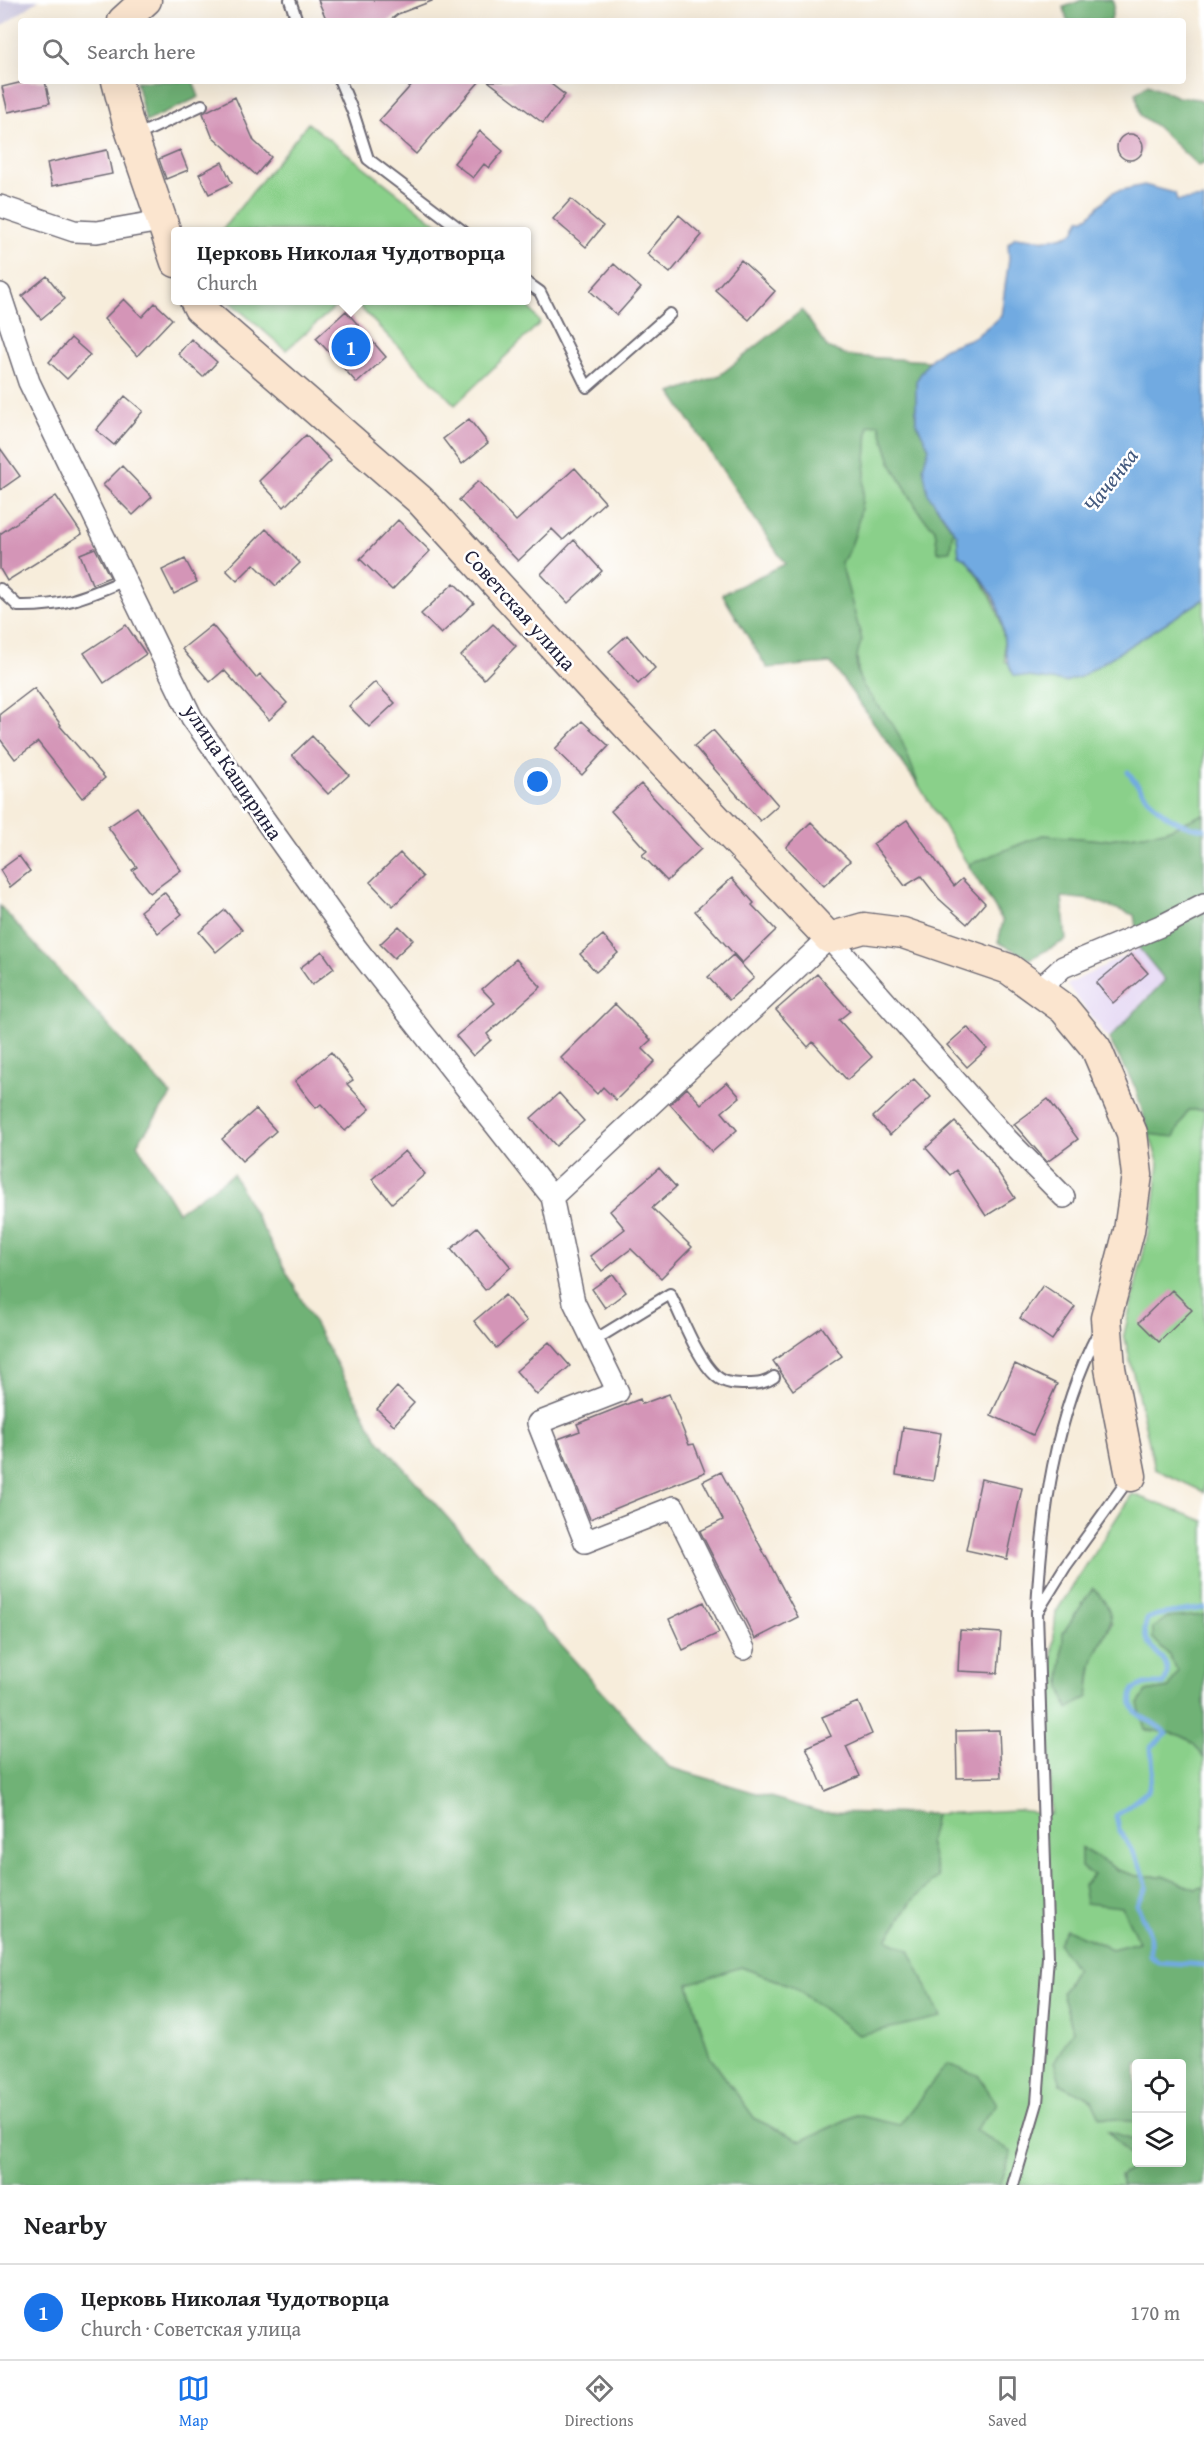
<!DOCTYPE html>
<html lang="en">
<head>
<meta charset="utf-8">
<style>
  :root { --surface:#fff; --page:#f6f6f6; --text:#202124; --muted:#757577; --line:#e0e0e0; --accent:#1a73e8 }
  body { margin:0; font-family:"Gentium Book Plus",serif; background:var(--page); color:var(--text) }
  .controls { position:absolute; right:18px; bottom:18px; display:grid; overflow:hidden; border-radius:6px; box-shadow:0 6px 24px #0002 }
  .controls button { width:54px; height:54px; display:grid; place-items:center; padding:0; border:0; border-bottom:2px solid var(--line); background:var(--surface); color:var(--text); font:30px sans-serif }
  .you { position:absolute; left:538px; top:782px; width:21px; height:21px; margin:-15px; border:4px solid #fff; border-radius:50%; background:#1a73e8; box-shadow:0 0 0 9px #1a73e833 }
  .badge { display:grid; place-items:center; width:39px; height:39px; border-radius:50%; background:var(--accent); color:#fff; font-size:20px; font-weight:700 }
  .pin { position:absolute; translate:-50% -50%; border:3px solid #fff; box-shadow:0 2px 6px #0006 }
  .popup { position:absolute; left:171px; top:227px; width:360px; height:78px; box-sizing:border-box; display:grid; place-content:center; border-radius:6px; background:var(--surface); filter:drop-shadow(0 2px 4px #0005); font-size:20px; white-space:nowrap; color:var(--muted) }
  .popup b { font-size:22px; color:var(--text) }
  .popup::after { content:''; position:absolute; left:50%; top:100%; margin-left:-12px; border:12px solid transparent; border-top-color:var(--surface) }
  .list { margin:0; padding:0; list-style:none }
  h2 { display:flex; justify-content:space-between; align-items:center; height:78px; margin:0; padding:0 24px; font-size:26px }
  h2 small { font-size:20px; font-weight:400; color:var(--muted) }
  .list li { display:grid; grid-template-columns:39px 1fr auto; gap:18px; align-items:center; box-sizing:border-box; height:96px; padding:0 24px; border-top:2px solid var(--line) }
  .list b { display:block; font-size:22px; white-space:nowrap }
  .list p { margin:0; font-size:20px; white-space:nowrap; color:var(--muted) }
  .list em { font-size:20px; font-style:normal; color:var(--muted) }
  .icon { flex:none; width:33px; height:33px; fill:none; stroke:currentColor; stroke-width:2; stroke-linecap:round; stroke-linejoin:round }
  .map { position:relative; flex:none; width:1204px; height:2185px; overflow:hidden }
  .search { position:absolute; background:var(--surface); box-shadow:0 6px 24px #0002; left:18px; right:18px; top:18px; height:66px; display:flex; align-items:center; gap:15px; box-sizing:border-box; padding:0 21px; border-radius:6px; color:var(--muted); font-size:22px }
  .sheet { height:174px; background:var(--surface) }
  nav { display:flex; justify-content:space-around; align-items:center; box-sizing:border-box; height:84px; border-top:2px solid var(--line); background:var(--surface); font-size:16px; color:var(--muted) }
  nav a { display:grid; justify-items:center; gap:3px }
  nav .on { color:var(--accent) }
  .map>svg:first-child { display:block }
</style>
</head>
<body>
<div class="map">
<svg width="1204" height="2185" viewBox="0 0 1204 2185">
  <rect width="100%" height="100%" fill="#fff"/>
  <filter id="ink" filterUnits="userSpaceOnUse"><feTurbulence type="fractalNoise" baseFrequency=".0167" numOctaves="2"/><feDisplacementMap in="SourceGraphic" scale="12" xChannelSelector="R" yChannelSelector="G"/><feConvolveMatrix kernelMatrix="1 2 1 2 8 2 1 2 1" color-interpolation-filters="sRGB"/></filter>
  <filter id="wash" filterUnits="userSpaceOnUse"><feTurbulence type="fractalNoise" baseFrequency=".008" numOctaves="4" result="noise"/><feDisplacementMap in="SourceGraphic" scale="24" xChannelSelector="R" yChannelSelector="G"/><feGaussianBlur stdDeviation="1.35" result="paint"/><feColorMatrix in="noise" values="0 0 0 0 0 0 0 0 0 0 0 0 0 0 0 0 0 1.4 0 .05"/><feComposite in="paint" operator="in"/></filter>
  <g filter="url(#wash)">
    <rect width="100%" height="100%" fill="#f7eddb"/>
    <path fill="#e2d4f3" d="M1139,948L1165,980L1109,1039L1067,985Z"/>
    <path fill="#c5c0da" d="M0,0H39L0,27Z"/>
    <path fill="#8ad08a" stroke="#567962" stroke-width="1.5" fill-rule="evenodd" d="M308,123L446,231H221Z
      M229,301H342L286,350Z
      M354,301H525L540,323L455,405Z
      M879,424L892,465L921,515L935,529L938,552L950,550L953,530L957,535L959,555L966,559C994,597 1004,613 1005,661C1029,674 1054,686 1080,677L1204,599V814L1165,831L1102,840L1043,835L968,865L919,786L895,729L859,683L857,651L841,563C864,535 866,463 868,426Z
      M1188,1110H1204V1492L1155,1469L1124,1334L1154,1208L1159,1164L1149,1134L1174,1136Z
      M1132,1494L1204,1521V1615L1153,1638L1168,1654L1178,1671L1169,1688L1146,1692L1145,1730C1173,1733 1190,1731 1204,1759V1887L1195,1889L1162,1876H1136L1118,1870L1081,1848L1095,1875L1122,1907L1139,1942L1112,1949L1066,1929L1076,1969L1062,1993L1073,2030L1061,2084L1092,2100L1100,2117L1136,2122V2140L1109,2132L1138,2165L1120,2176L1123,2185H999L1011,2152L856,2115L801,2141L755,2119L710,2057L688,1983L741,1967L792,1986L859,2035L887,1939L912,1901L938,1877L929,1842L935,1814L1018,1810L1051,1814L1049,1689L1056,1612ZM1093,1589L1112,1623L1093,1660L1088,1697L1061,1688L1063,1633Z"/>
    <path fill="#6fb276" stroke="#486a58" stroke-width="1.5" d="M1082,0H1112L1114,5L1111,21H1067L1064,7Z
      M136,81H193L199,97L146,122Z
      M1148,84L1178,97L1199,99L1204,103V164L1198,166L1157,127L1140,115L1136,93Z
      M802,310L827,347L848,356L929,361L916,382V422L929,448C918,483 932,502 953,530L950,551L938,552L935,529L921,515L892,465L879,424L868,426C866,464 864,535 841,563L862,640C843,683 878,698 896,730C906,747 912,768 919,786L831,663L767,668L722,594L785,564L671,393L720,375Z
      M1204,814V1110H1188L1174,1137L1149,1134L1135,1087L1109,1039L1165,980L1139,948L1134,915L1091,900L1062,897L1066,940L1030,959L998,942L1003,921L968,865L1043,835L1102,840L1165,831Z
      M0,906L171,1095L137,1144L178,1212L233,1174L377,1438L669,1767L821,1812L935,1814L929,1842L938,1877L912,1901L887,1939L909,1950L941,2017L859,2035L792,1986L741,1967L688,1984L710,2057L755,2119L801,2141L857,2115L899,2125L947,2064L978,2075L997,2104L975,2130L1011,2152L999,2185H0Z
      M1093,1588C1124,1620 1107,1625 1094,1659C1089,1670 1090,1685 1088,1697L1068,1709L1061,1688L1063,1633Z
      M1204,1615V1759C1190,1731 1173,1733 1145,1730L1138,1704L1146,1692L1169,1688L1178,1671L1168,1654L1153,1638V1628L1166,1618Z
      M1081,1848L1118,1870L1136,1876H1162L1195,1889L1204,1887V2185H1123L1120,2176L1138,2165L1108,2131L1136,2140V2162H1182V2064H1136V2122L1100,2117L1092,2100L1061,2084L1054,2062L1073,2030L1062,1993L1076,1969L1058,1943L1066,1929L1112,1949L1139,1942L1122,1907L1086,1903L1083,1885L1094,1875L1081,1867Z"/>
    <path fill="#71aae1" stroke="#4a668e" stroke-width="1.5" d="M1144,185L1175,193L1177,201L1204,198V599L1080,677L1065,682L1014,675C1001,654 1006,630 998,607C992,590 977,574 966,559L959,555L957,535L928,494L923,467L929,448L916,422V381L929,361L943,349L975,337L1001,316L1009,258L1008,244L1015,237C1038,240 1053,242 1074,232L1080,219L1088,217L1113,192Z"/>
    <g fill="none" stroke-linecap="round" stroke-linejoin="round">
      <path stroke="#71aae1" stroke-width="5" d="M1128,772C1149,801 1166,825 1204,829
        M1204,1608L1157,1615L1147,1619C1135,1652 1179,1653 1164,1684H1144L1134,1689C1123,1718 1151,1716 1167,1734L1151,1747L1153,1770L1148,1791L1116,1816L1119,1829L1141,1867L1147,1887L1137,1905L1150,1934V1955L1158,1962L1204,1965"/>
    </g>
    <g id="blocks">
      <path fill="#d495b7" d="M318,0H432V1L398,14L389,21H327Z
        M27,81H45L50,103L8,112L2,87Z
        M415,81H480L416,154L379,121Z
        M488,81H547L565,95L543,123Z
        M235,97L254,141L271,157L256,175L212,136L203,113Z
        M480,131L503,151L489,168L484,164L473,178L454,163Z
        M1117 147a13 13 0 1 1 26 0a13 13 0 1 1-26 0Z
        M107,150L112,174L52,186L47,163Z
        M180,150L188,170L166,179L159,159Z
        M222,162L232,183L209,194L199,174Z
        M571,199L603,226L586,247L553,219Z
        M679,215L702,235L670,273L647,254Z
        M741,260L775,291L749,320L715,290Z
        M614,264L641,288L617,315L590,291Z
        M47,276L65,299L41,319L22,296Z
        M124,299L142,317L155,303L172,319L137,356L104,319Z
        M346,311L386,357L357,383L316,338Z
        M71,338L90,355L67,379L49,362Z
        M191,339L217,362L203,377L178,354Z
        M125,396L143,411L114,445L96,430Z
        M469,419L488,443L462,464L443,439Z
        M306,435L331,461L284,507L259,481Z
        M0,448L20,476L0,490Z
        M122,466L152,497L133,515L103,485Z
        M575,468L605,502L563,540L552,529L518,561L459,500L478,481L516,521Z
        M56,496L82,534L7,581L0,569V534Z
        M398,520L430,551L392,590L360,559Z
        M266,529L300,563L276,586L254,564L237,581L226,570Z
        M574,540L602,571L568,603L541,574Z
        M95,548L110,577L92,584L80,554Z
        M185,559L197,582L174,594L162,570Z
        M454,583L474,603L441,634L421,614Z
        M493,624L516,646L484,679L461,656Z
        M126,625L146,654L104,683L84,653Z
        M212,625L256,678L260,674L287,703L269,720L224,670L210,682L182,649Z
        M627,635L655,668L638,684L609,651Z
        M375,682L395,703L369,727L349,706Z
        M34,688L61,725L60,726L105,778L82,798L38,742L15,759L0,739V714Z
        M582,721L609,746L582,775L555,749Z
        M713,730L778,805L760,821L694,746Z
        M312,736L349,775L328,794L292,755Z
        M641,784L701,849L667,881L642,855L647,851L611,811Z
        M137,807L181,870L150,893L132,870L137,867L108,827Z
        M907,820L954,886L962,879L985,903L967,924L938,898L921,876L905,886L873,844Z
        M811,822L850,861L824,886L786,847Z
        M400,853L423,877L393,906L370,882Z
        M19,856L30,871L10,887L0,870Z
        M732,878L754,903L752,905L776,930L742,963L695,911Z
        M164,892L182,914L158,933L140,911Z
        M225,910L242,930L216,952L199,932Z
        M399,926L413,940L394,958L380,944Z
        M603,935L618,953L596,972L580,954Z
        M322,951L334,968L312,985L300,968Z
        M1131,954L1148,973L1113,1003L1096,983Z
        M733,955L754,978L729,1000L708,977Z
        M516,959L541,987L487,1034L491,1040L473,1056L456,1036L495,1003L482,989Z
        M817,974L850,1011L839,1020L872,1057L847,1080L813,1042L808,1047L776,1010Z
        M615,1004L651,1040L642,1048L655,1061L616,1100L603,1087L597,1094L561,1058Z
        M967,1027L987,1049L967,1067L947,1045Z
        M331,1052L353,1080L347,1084L370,1109L345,1131L321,1104L316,1108L295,1081Z
        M914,1079L931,1097L890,1135L873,1117Z
        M727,1082L740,1097L722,1112L737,1130L712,1152L670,1104L687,1088L701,1104Z
        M559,1093L584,1121L556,1146L531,1118Z
        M1048,1099L1078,1139L1047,1162L1014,1124Z
        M256,1109L276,1131L242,1161L222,1139Z
        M955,1122L988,1157L1015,1198L986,1216L956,1170L950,1175L926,1148Z
        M405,1151L425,1174L392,1203L372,1179Z
        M659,1168L676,1187L652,1208L692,1247L661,1278L631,1249L602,1271L590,1256L625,1229L610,1211Z
        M477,1227L511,1267L485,1290L451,1249Z
        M613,1274L626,1292L605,1308L592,1289Z
        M1043,1285L1075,1307L1052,1340L1020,1318Z
        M1172,1290L1192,1310L1159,1342L1139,1322Z
        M505,1295L527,1321L496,1348L474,1321Z
        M822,1327L842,1356L793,1390L773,1361Z
        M549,1342L570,1366L537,1395L516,1371Z
        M1015,1364L1057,1384L1033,1435L991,1415Z
        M397,1387L414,1403L394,1425L377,1409Z
        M669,1394L689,1445L694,1444L705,1472L590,1519L558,1439L580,1431L577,1424L640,1399L642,1404Z
        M903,1427L941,1433L933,1481L896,1475Z
        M721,1472L798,1617L755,1639L700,1531L723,1520L703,1481Z
        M981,1479L1022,1488L1007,1559L966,1550Z
        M704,1602L719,1633L683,1650L669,1619Z
        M960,1630L1001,1633L998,1673L958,1671Z
        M858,1702L872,1734L846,1746L860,1776L825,1791L806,1747L831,1736L822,1717Z
        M999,1730L1001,1777L957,1778L956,1731Z"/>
    </g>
  </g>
  <g filter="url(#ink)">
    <use href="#blocks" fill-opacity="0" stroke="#6d6973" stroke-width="1.5"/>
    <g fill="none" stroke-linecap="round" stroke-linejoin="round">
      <defs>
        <path id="lane" d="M290,0L297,21
          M340,81L353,112L368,159L464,232
          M136,136L202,105
          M526,282L540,292L587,387L670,314
          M0,589L18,606C63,607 85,597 125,580
          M593,1341L670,1294C682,1317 697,1359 716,1376C725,1384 737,1384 747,1384C758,1384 766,1383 774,1377
          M1037,1609C1042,1513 1054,1417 1099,1331
          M1013,2185L1037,2103L1048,1957L1037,1612L1065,1567L1130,1477"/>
        <path id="street" d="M0,206L74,231L97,232L161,221
          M0,294L29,382L192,718L357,949L552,1197L574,1302L618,1392L538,1423L585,1542L674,1507L744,1649
          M1038,990L1063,967L1165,924L1204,904
          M552,1197L829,938L1007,1139L1064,1197"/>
        <path id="secondary" d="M123,21L146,0
          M117,81L128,123L176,262
          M195,300L199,308L420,500L590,686L829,938L864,928L903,933L1009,969L1064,1009L1096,1048L1132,1133L1137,1175L1129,1231L1106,1318L1110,1368L1131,1476"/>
      </defs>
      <use href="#lane" stroke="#6d6973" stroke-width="14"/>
      <use href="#street" stroke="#6d6973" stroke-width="24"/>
      <use href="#secondary" stroke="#6d6973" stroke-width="33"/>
      <use href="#lane" stroke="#fff" stroke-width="10"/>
      <use href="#street" stroke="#fff" stroke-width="21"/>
      <use href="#secondary" stroke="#fbe5cf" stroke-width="30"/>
    </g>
  </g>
  <g text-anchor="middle" stroke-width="5" stroke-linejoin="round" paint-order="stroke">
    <g font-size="21" fill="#22223b" stroke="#fff">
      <text transform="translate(520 610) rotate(48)" y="7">Советская улица</text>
      <text transform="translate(233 772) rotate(56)" y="7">улица Каширина</text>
    </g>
    <g font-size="22" font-style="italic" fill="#42587d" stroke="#fff">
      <text transform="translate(1110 480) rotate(-52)" y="8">Чаченка</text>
    </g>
  </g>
</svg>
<div class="controls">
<button><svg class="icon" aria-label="locate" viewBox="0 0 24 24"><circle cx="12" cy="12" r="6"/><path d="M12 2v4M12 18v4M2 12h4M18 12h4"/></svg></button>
<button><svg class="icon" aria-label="layers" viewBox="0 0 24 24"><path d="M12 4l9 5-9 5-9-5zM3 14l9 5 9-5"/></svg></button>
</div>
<div class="you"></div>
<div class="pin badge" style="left:351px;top:347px">1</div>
<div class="popup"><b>Церковь Николая Чудотворца</b>Church</div>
<div class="search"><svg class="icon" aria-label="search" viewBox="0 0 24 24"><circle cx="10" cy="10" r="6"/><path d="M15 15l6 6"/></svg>Search here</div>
</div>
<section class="sheet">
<h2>Nearby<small></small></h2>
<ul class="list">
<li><span class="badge">1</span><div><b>Церковь Николая Чудотворца</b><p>Church · Советская улица</p></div><em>170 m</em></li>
</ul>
</section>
<nav>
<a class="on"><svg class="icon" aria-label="map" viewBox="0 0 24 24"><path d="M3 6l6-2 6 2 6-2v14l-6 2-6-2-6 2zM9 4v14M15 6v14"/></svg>Map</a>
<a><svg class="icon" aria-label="directions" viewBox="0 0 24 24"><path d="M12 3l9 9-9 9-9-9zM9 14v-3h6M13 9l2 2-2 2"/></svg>Directions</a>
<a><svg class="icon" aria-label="saved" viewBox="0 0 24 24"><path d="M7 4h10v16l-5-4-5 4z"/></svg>Saved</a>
</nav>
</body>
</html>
